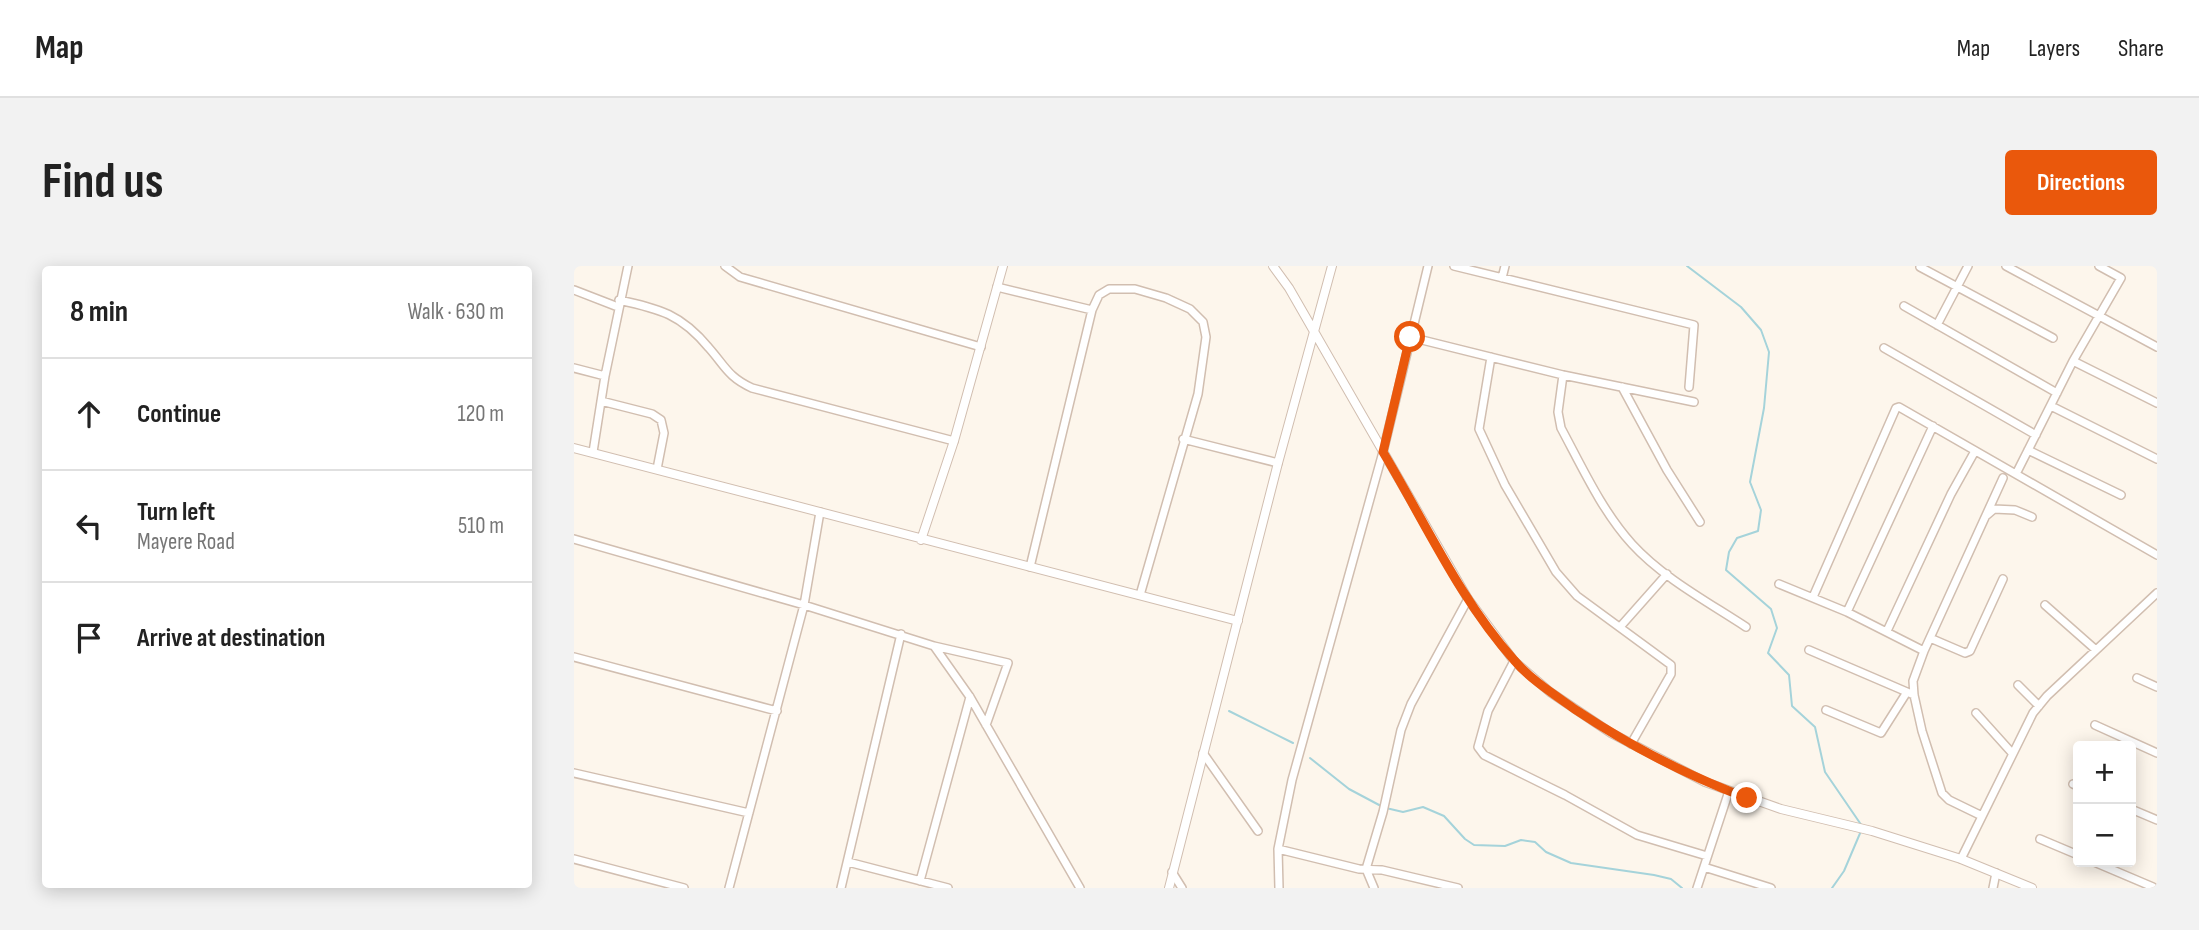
<!DOCTYPE html>
<html lang="en">
<head>
<meta charset="utf-8">
<style>
  :root { --surface:#fff; --page:#f2f2f2; --text:#222; --muted:#767676; --line:#e0e0e0; --accent:#ea580c }
  body { margin:0; font-family:"Sofia Sans Condensed",sans-serif; background:var(--page); color:var(--text) }
  .controls { position:absolute; right:21px; bottom:21px; display:grid; overflow:hidden; border-radius:7px; box-shadow:0 4px 18px #0003 }
  .controls button { width:63px; height:63px; display:grid; place-items:center; padding:0; border:0; border-bottom:2px solid var(--line); background:var(--surface); color:var(--text); font:35px sans-serif }
  .stop { position:absolute; width:21px; height:21px; margin:-16px; border:5px solid #ea580c; border-radius:50%; background:#fff }
  .stop.end { background:#ea580c; border-color:#fff; box-shadow:0 2px 7px #0008 }
  .list { margin:0; padding:0; list-style:none }
  h2 { display:flex; justify-content:space-between; align-items:center; height:91px; margin:0; padding:0 28px; font-size:30px }
  h2 small { font-size:23px; font-weight:400; color:var(--muted) }
  .list li { display:grid; grid-template-columns:46px 1fr auto; gap:21px; align-items:center; box-sizing:border-box; height:112px; padding:0 28px; border-top:2px solid var(--line) }
  .list b { display:block; font-size:26px; white-space:nowrap }
  .list p { margin:0; font-size:23px; white-space:nowrap; color:var(--muted) }
  .list em { font-size:23px; font-style:normal; color:var(--muted) }
  .icon { flex:none; width:38px; height:38px; fill:none; stroke:currentColor; stroke-width:2; stroke-linecap:round; stroke-linejoin:round }
  .map { position:relative; flex:none; width:1583px; height:622px; overflow:hidden; border-radius:7px }
  header { display:flex; align-items:center; gap:42px; box-sizing:border-box; height:98px; padding:0 35px; background:var(--surface); border-bottom:2px solid var(--line) }
  header strong { font-size:33px }
  nav { display:flex; gap:38px; margin-inline-start:auto; font-size:24px }
  .intro { display:flex; align-items:center; justify-content:space-between; box-sizing:border-box; height:168px; padding:0 42px }
  h1 { margin:0; font-size:49px }
  .button { padding:18px 32px; border-radius:7px; background:var(--accent); color:#fff; font-size:24px; font-weight:700 }
  main { display:flex; gap:42px; padding:0 42px }
  aside { flex:1; background:var(--surface); border-radius:7px; box-shadow:0 4px 18px #0003 }
  .map>svg:first-child { display:block }
</style>
</head>
<body>
<header>
<strong>Map</strong>
<nav><a>Map</a><a>Layers</a><a>Share</a></nav>
</header>
<div class="intro"><h1>Find us</h1><a class="button">Directions</a></div>
<main>
<aside>
<h2>8 min<small>Walk · 630 m</small></h2>
<ul class="list">
<li><svg class="icon" aria-label="ahead" viewBox="0 0 24 24"><path d="M12 20V5M6 11l6-6 6 6"/></svg><div><b>Continue</b></div><em>120 m</em></li>
<li><svg class="icon" aria-label="left" viewBox="0 0 24 24"><path d="M17 20v-9H6M10 6l-5 5 5 5"/></svg><div><b>Turn left</b><p>Mayere Road</p></div><em>510 m</em></li>
<li><svg class="icon" aria-label="arrive" viewBox="0 0 24 24"><path d="M6 21V4h12l-3 4 3 4H6"/></svg><div><b>Arrive at destination</b></div></li>
</ul>
</aside>
<div class="map">
<svg width="1583" height="622" viewBox="0 0 1583 622">
  <rect width="100%" height="100%" fill="#fdf6ec"/>
  <g fill="none" stroke-linecap="round" stroke-linejoin="round">
    <path stroke="#a5d3da" stroke-width="2" d="M1113,0L1167,41L1187,64L1195,86L1190,142L1176,216L1187,244L1184,265L1163,272L1155,286L1152,304L1197,343L1203,362L1194,387L1215,409L1218,440L1241,461L1251,506L1288,560
      M655,445L719,477
      M736,492L775,523L807,540
      M812,542L829,546L849,541L870,550L891,573L900,579L931,580L947,574L961,576L972,586L997,597L1080,609L1097,613L1108,622
      M1258,622L1270,605L1287,565"/>
    <defs>
      <path id="minor" d="M151,0L166,11L407,81
        M880,0L1120,59L1115,121
        M1432,0L1583,81
        M1346,1L1479,72
        M928,12L931,0
        M423,21L518,44
        M0,24L44,41
        M45,34C86,43 107,48 135,82C151,100 154,111 178,122L380,175
        M1330,40L1483,127
        M1363,59L1394,0
        M836,71L989,109L1120,136
        M1310,82L1462,169
        M917,91L905,163L931,219L982,306L1003,330L1097,399V408L1057,478
        M1499,95L1583,137
        M0,102L31,110
        M989,109L984,146L987,162C1008,201 1028,245 1058,278C1089,312 1134,336 1172,361
        M1048,121L1093,204L1126,256
        M27,135L78,148L87,154L90,167L83,203
        M1477,140L1583,193
        M609,173L704,197
        M1454,184L1547,229
        M19,186L31,110L54,0
        M1442,208L1499,95L1547,12L1525,0
        M1413,249L1420,243L1441,244L1458,251
        M0,273L230,339L360,380L396,431L506,622
        M456,301L518,44L525,29L535,23H561L592,32L616,43L629,56L632,71L624,128L566,329
        M1205,318L1273,346L1350,385L1339,415L1340,429L1348,465L1368,527L1375,534L1408,550
        M1239,331L1322,142L1325,141L1583,289
        M1471,339L1522,384
        M1273,346L1359,160
        M1046,361L1093,308
        M1313,365L1377,228L1401,185
        M1356,372L1391,387L1396,385L1429,313
        M360,380L434,397L412,459
        M1235,384L1340,429
        M1350,385L1429,212
        M0,391L203,445
        M940,395L914,445L904,481L910,489L991,529L1063,569L1133,590
        M1563,412L1583,421
        M1444,419L1465,440
        M1252,444L1307,467L1333,426
        M1402,447L1438,487
        M1521,459L1583,487
        M629,487L684,565
        M0,507L175,547
        M1499,518L1504,520
        M1557,543L1583,554
        M1466,573L1504,589
        M704,583L785,603L808,604L884,622
        M0,593L110,622
        M1387,593L1459,447L1473,430L1583,327
        M274,596L374,622
        M1520,596L1579,621
        M1130,601L1197,622
        M598,606L608,622
        M346,615L396,431
        M155,622L230,339L246,246
        M267,622L327,368
        M705,622L704,583L718,514L809,186L854,0
        M800,622L792,603L809,546L827,464L837,438L894,333
        M1123,622L1155,525
        M1419,622L1422,607"/>
      <path id="tertiary" d="M699,0L715,22L894,333L940,395L976,426L1037,467L1131,516L1207,543L1298,565L1387,593L1458,622
        M0,182L664,355
        M347,274L380,175L429,0
        M595,622L704,197L758,0"/>
    </defs>
    <use href="#minor" stroke="#d1beb0" stroke-width="10"/>
    <use href="#tertiary" stroke="#d1beb0" stroke-width="10"/>
    <use href="#minor" stroke="#fff" stroke-width="7"/>
    <use href="#tertiary" stroke="#fff" stroke-width="8"/>
  </g>
  <g fill="none" stroke-linecap="round" stroke-linejoin="round">
    <path stroke="#ea580c" stroke-width="9" d="M836,71L809,186C851,256 886,334 940,394C957,414 981,429 1002,444C1056,480 1112,509 1173,532"/>
  </g>
</svg>
<div class="controls">
<button>+</button>
<button>−</button>
</div>
<div class="stop" style="left:836px;top:71px"></div>
<div class="stop end" style="left:1173px;top:532px"></div>
</div>
</main>
</body>
</html>
